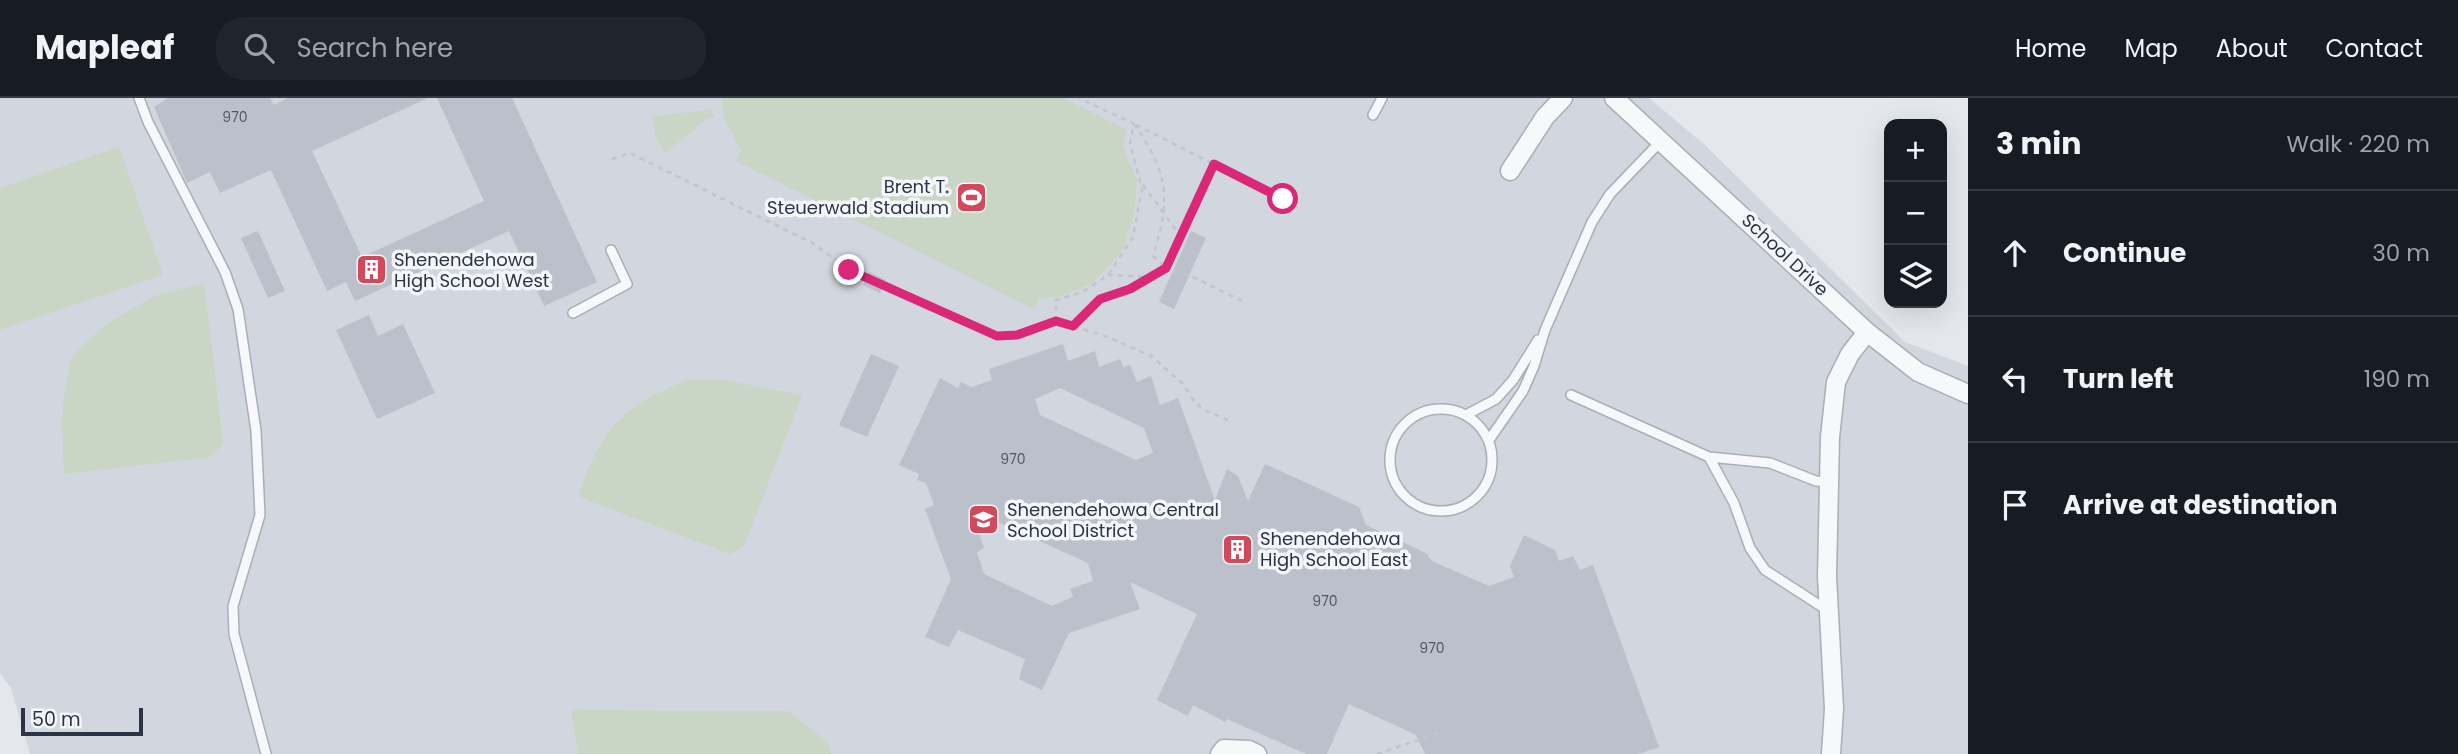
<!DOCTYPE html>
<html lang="en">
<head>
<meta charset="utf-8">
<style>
  :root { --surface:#171b24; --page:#20242c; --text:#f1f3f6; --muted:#9ea1a6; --line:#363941 }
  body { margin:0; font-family:Poppins,sans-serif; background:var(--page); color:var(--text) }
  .controls { position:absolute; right:21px; top:21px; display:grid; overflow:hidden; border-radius:14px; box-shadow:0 7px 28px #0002 }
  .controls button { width:63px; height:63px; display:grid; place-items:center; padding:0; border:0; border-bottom:2px solid var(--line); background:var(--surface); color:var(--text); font:35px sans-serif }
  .scale { position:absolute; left:21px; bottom:18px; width:122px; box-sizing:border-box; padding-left:7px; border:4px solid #2b3445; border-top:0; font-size:19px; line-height:24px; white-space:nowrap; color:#2b3445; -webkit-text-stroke:5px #f4f6f9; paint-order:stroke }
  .stop { position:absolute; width:21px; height:21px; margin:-16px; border:5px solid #db2777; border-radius:50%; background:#fff }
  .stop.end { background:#db2777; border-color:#fff; box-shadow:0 2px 7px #0008 }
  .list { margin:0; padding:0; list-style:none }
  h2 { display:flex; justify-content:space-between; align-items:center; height:91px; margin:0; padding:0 28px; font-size:30px }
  h2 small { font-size:23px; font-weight:400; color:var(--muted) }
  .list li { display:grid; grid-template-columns:46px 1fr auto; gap:21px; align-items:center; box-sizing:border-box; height:126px; padding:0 28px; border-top:2px solid var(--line) }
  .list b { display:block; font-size:26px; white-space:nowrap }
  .list em { font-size:23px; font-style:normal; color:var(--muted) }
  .icon { flex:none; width:38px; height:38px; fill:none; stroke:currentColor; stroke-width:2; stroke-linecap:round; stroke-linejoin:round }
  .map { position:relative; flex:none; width:1968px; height:656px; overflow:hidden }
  header { display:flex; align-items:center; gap:42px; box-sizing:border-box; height:98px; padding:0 35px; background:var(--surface); border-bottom:2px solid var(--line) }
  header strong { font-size:33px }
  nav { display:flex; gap:38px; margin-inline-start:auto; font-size:24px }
  .search { width:490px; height:63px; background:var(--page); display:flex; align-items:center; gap:18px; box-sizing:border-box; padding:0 24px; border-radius:28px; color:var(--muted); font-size:26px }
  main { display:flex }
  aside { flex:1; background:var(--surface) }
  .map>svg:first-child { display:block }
</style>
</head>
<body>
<header>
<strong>Mapleaf</strong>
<div class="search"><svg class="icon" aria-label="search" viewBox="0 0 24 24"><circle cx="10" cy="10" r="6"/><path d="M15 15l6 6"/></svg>Search here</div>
<nav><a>Home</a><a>Map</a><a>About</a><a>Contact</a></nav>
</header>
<main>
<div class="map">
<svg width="1968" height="656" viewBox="0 0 1968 656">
  <rect width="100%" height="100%" fill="#e4e7ec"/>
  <path fill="#d2d6de" d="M0,0H1649L1706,48L1905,244L1968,268V656H30L11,590L0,575Z"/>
  <path fill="#c9d6c5" d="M721,0H1063L1127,32L1123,48L1137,82L1134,116L1124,150L1092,186L1057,199L1038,201L1034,211L736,63L741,53L725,21Z
    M712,11L715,19L705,22L666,55L656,40L652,19Z
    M119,49L163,177L0,232V90Z
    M204,185L223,345L211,359L64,376L62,326L64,296L72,258L106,226L154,198Z
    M685,282H724L802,297L744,448L730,456L579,399C589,363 604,330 636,308C651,297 669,291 685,282Z
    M571,612L788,613L827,644L831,656H578Z"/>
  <path fill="#bbc0ca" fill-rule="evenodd" d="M168,0H270L274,7L288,0H428L312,53L362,159L484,103L437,0H512L597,184L544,208L509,133L355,203L346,184L327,193L271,72L220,95L210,74L187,85L154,9Z
    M258,133L285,193L268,200L241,140Z
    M1191,133L1206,140L1174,211L1159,204Z
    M869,174L886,182L880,195L863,187Z
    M369,217L378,238L403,226L435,295L377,321L336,232Z
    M1063,246L1068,263L1095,253L1099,269L1120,261L1123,269L1130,267L1137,284L1151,278L1160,307L1178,300L1215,402L1227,371L1238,378L1248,403L1265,366L1359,409L1366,427L1426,455L1432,463L1489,488L1514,479L1510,468L1524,437L1555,452L1559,463L1573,458L1580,472L1593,467L1659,649L1638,656H1425L1416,637L1349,606L1327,656H1306L1227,621L1225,624L1193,607L1188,618L1157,602L1197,516L1130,484L1140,511L1069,535L1042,592L1019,581L1025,561L958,532L949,549L925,539L951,481L925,411L934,407L926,385L917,382L919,376L899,367L940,280L958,290L961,284L972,289L992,282L989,271ZM1060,290L1144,330L1153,355L1136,362L1040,317L1035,301ZM971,412L1088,465L1093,483L1070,491L1073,499L1052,508L984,476L977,454L984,450Z
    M871,256L899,268L867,339L839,327Z"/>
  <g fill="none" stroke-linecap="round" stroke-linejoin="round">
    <defs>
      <path id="lane" d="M139,0L148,24L225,174L238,211L256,333L260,417L233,508L234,536L266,656
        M1373,17L1382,0
        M573,215L627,186L611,152
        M1571,297L1709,359L1770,365L1816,383L1830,384
        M1390 362a51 51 0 1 1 102 0a51 51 0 1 1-102 0Z
        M1466,317L1496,301L1513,282L1538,242
        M1489,342L1523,293L1534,268L1545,232L1592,124L1610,96L1661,43
        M1709,359L1734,405L1750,450L1765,472L1827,512"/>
      <path id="street" d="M1614,0L1867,234L1918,274L1968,296
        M1510,73L1545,19L1563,0
        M1220,656L1224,651L1249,652L1257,656
        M1831,656L1834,611L1827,478L1830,339L1836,284L1850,256L1867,234"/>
    </defs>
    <use href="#lane" stroke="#a9aeb7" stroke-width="12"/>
    <use href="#street" stroke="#a9aeb7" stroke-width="21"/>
    <path stroke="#c2c5cb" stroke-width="2.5" stroke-dasharray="5 5" stroke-linecap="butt" d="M1134,26C1169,76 1171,101 1153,158L1166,170L1180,137
      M1136,27L1283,101
      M612,61L630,55L812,145L849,171L997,238L1017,237L1056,223L1108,239L1151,258L1182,285L1194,303L1204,312L1230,323
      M1143,87L1180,137L1214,67
      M1108,177L1150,179
      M1056,223V202L1083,194L1108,177L1133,139L1142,91L1130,46L1134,26L1079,0
      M1073,228L1099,201L1130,192L1166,170L1195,180L1242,203
      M1377,656L1447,632"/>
    <use href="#lane" stroke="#f7f8fa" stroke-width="9"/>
    <use href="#street" stroke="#f7f8fa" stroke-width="18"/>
  </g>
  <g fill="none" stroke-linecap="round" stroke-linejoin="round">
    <path stroke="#db2777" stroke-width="9" d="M849,172L997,238L1017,237L1056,223L1073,228L1100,201L1130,191L1166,170L1214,66L1283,101"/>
  </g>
  <defs>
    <symbol id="stadium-square" viewBox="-11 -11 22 22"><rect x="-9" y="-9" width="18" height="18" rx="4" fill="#d1495b" stroke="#f4f6f9"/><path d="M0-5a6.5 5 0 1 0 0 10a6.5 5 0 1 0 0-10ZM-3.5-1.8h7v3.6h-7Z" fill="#fff"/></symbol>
    <symbol id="building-square" viewBox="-11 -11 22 22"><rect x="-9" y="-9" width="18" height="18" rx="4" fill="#d1495b" stroke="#f4f6f9"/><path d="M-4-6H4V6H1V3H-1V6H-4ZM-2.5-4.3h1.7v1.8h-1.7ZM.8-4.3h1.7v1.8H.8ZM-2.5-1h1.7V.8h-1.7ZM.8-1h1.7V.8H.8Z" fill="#fff"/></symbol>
    <symbol id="school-square" viewBox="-11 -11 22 22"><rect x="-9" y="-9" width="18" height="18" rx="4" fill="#d1495b" stroke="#f4f6f9"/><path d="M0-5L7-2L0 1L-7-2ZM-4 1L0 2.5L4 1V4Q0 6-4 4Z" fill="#fff"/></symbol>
  </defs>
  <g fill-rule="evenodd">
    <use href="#stadium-square" x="954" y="82" width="35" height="35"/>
    <use href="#building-square" x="354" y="154" width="35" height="35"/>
    <use href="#school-square" x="966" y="404" width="35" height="35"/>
    <use href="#building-square" x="1220" y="434" width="35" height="35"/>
  </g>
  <g text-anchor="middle" stroke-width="7" stroke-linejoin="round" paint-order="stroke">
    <g font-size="14" fill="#4f5766">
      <text x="235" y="24">970</text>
      <text x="1013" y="366">970</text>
      <text x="1325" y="508">970</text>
      <text x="1432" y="555">970</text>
    </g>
    <g font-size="18" fill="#2b3445" stroke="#f4f6f9" text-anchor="start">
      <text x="949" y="95" text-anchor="end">Brent T.<tspan x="949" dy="21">Steuerwald Stadium</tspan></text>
      <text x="394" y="168">Shenendehowa<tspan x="394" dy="21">High School West</tspan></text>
      <text x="1007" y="418">Shenendehowa Central<tspan x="1007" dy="21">School District</tspan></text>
      <text x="1260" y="447">Shenendehowa<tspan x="1260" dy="21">High School East</tspan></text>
    </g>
    <g font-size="18" fill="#2b3445" stroke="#f4f6f9">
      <text transform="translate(1785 157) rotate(43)" y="6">School Drive</text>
    </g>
  </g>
</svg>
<div class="controls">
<button>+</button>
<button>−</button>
<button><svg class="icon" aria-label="layers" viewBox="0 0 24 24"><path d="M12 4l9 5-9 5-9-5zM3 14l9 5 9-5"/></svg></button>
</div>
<div class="scale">50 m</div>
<div class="stop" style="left:1283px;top:101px"></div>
<div class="stop end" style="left:849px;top:172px"></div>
</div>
<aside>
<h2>3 min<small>Walk · 220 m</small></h2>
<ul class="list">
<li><svg class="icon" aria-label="ahead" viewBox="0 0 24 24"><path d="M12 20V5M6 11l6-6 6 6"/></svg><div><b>Continue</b></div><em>30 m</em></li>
<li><svg class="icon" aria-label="left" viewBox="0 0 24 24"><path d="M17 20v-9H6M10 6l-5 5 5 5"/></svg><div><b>Turn left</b></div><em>190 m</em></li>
<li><svg class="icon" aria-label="arrive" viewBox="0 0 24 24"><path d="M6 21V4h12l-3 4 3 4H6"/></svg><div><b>Arrive at destination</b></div></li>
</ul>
</aside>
</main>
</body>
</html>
